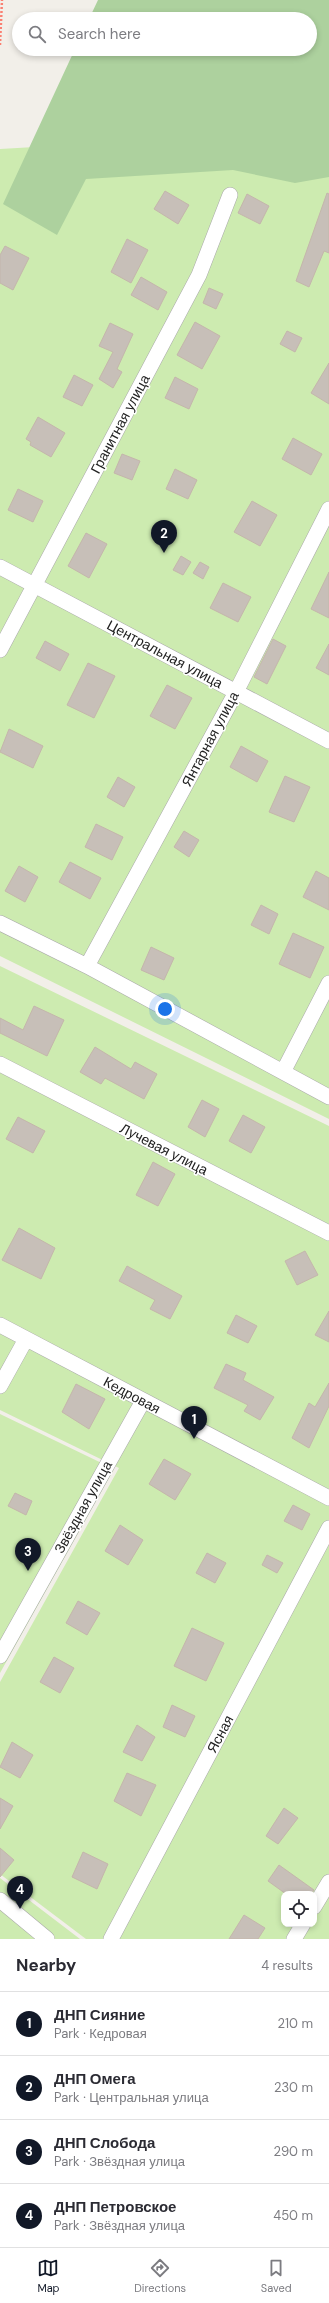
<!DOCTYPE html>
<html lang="en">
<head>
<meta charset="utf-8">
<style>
  :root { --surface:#fff; --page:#f7f7f7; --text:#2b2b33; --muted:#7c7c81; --line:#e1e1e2; --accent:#111827 }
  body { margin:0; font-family:"DM Sans",sans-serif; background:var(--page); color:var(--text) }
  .controls { position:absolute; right:12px; bottom:12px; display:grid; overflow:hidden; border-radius:8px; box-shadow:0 2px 6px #0003 }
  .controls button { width:36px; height:36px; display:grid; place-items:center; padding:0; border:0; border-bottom:1px solid var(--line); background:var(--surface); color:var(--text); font:20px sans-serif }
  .you { position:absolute; left:165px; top:1009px; width:14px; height:14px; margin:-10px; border:3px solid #fff; border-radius:50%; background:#1a73e8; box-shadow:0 0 0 6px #1a73e833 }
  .badge { display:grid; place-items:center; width:26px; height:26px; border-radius:50%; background:var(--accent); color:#fff; font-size:13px; font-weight:700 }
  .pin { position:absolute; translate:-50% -33px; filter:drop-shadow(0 1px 2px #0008) }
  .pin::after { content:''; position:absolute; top:21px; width:14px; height:12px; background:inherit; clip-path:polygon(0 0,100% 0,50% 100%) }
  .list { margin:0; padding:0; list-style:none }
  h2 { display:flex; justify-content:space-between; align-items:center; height:52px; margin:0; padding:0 16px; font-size:17px }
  h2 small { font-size:13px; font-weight:400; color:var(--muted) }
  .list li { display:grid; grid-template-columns:26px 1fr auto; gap:12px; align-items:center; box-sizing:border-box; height:64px; padding:0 16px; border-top:1px solid var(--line) }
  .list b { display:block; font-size:15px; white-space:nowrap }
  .list p { margin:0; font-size:13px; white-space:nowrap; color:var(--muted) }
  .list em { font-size:13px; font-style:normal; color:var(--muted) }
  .icon { flex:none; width:22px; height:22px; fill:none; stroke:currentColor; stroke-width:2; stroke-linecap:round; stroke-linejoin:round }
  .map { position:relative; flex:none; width:329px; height:1939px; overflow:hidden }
  .search { position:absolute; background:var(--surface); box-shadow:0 2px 6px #0003; left:12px; right:12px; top:12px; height:44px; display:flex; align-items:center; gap:10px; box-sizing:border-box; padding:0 14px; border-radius:22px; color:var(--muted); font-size:15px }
  .sheet { height:308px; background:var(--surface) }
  nav { display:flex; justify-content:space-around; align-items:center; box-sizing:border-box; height:56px; border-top:1px solid var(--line); background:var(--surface); font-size:11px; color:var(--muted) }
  nav a { display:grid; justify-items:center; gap:2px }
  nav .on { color:var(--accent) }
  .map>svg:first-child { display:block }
</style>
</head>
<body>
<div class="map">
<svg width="329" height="1939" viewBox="0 0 329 1939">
  <rect width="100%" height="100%" fill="#f2efe9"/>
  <path fill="#cdebb0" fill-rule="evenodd" d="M293,132L329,147V1119L0,956V149Z
    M0,966L329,1126V1939H86L0,1874V1682L119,1468L0,1410ZM284,1894H314V1924H284Z
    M0,1414L114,1469L0,1673Z
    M0,1878L80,1939H0Z"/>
  <path fill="#add19e" d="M98,0H329V177L295,183L233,170L86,179L57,235L3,204L75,49H310V19H89Z"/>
  <path fill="#c7bfb8" stroke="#c4b6ab" d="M165,191L189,205L178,224L154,209Z
    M327,193L329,194V253L324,251L309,287L296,281Z
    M247,194L269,206L260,224L238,213Z
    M127,239L148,250L131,283L111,272Z
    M5,246L29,258L13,290L0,283V255Z
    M141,277L167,292L158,310L131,295Z
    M209,288L223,294L216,309L203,303Z
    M195,322L220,336L202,369L177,355Z
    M110,323L133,334L117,369L122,372L113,388L99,379L113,352L99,346Z
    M287,331L302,338L295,352L280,344Z
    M329,363V404L311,393Z
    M74,375L93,385L82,406L63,397Z
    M175,377L198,389L189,409L165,398Z
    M38,417L65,433L51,457L30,445L31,442L26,439Z
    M293,438L322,454L311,475L282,459Z
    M122,454L140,461L132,480L114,473Z
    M175,469L197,480L188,499L166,489Z
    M18,489L43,501L33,522L8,510Z
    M252,501L277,515L260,546L234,532Z
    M86,533L107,544L89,578L68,566Z
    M181,556L191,562L183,575L173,570Z
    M200,562L209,567L203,579L193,573Z
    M329,572V618L311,609Z
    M223,583L251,597L238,622L210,608Z
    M273,639L286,646L267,684L254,677Z
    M45,641L69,654L60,671L36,658Z
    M329,644V675L316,668Z
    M88,663L115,676L94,718L67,705Z
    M167,685L192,698L175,729L150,716Z
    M9,729L43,746L33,768L0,752Z
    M241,746L268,761L257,782L230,767Z
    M285,776L310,787L294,822L269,812Z
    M118,777L135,787L124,807L107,797Z
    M96,824L123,837L112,860L85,847Z
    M184,831L199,840L189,857L174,847Z
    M70,862L101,878L90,899L59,882Z
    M19,866L38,877L25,902L5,891Z
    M316,871L329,878V910L303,897Z
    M261,905L278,914L269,934L251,925Z
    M293,933L324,947L310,978L279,964Z
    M151,947L174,958L164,980L141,970Z
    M34,1006L64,1020L47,1056L0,1033V1018L23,1030Z
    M95,1047L131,1069L135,1062L157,1074L144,1099L105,1078L101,1084L80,1072Z
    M202,1100L219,1109L205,1137L188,1127Z
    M243,1115L265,1127L251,1153L229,1141Z
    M18,1117L45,1131L33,1153L6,1139Z
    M153,1162L175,1174L158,1206L136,1195Z
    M19,1228L55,1248L41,1279L2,1260Z
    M305,1251L318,1275L297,1285L285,1261Z
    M127,1266L182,1296L170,1319L150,1309L155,1300L119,1281Z
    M329,1311V1342L315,1335Z
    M236,1315L257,1326L248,1343L227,1333Z
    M226,1364L246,1373L243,1380L274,1397L260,1420L244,1411L248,1405L214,1388Z
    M329,1383V1406L309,1448L292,1438L309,1403L315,1407Z
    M76,1384L105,1399L89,1429L62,1412Z
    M164,1459L191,1474L175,1500L149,1484Z
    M15,1493L32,1501L26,1515L8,1506Z
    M293,1505L310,1514L302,1530L284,1521Z
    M120,1525L143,1540L128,1565L105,1551Z
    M207,1553L226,1563L215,1583L196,1573Z
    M267,1555L283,1563L277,1573L262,1565Z
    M78,1601L100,1613L87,1635L66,1623Z
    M192,1628L224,1643L206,1681L174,1666Z
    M54,1657L74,1668L60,1693L40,1682Z
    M172,1705L195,1716L185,1737L163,1727Z
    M137,1725L155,1737L142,1761L123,1752Z
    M12,1742L33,1755L20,1778L0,1767Z
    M127,1773L156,1785L141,1816L114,1801Z
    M0,1798L13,1806L0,1829Z
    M284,1808L298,1818L278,1844L266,1836Z
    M0,1848L14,1860L0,1877Z
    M83,1852L108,1864L97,1889L72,1877Z
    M279,1865L314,1890L311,1894H286L268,1881Z
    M244,1915L265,1928L258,1939H229Z"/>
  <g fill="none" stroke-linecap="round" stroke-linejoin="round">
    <defs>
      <path id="minor" d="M0,567L329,741
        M0,650L199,275L230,195
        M0,923L87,966L329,1097
        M87,966L236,692L329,509
        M0,1064L329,1233
        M283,1072L329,983
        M0,1325L329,1498
        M0,1386L26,1339
        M0,1656L143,1401
        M0,1900L47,1939
        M314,1907L329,1882
        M111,1939L329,1528
        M294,1939L303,1924"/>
    </defs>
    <use href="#minor" stroke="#a9a9a9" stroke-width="16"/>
    <path stroke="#fa8072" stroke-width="2.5" stroke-dasharray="2 2" stroke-linecap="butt" d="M0,45L2,0"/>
    <use href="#minor" stroke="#fff" stroke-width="15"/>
  </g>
  <g text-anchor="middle" stroke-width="3" stroke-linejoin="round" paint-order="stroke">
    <g font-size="14" fill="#222" stroke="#fff">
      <text transform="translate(120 424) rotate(-62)" y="5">Гранитная улица</text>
      <text transform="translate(165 654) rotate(28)" y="5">Центральная улица</text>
      <text transform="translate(210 739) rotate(-62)" y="5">Янтарная улица</text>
      <text transform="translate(164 1149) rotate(27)" y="5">Лучевая улица</text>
      <text transform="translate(132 1395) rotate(28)" y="5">Кедровая</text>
      <text transform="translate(83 1507) rotate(-61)" y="5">Звёздная улица</text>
      <text transform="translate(220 1734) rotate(-62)" y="5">Ясная</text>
    </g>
  </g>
</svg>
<div class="controls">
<button><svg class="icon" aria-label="locate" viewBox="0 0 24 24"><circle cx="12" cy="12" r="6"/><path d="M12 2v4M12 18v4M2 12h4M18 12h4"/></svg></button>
</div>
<div class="you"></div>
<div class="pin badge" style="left:194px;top:1439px">1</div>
<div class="pin badge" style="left:164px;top:553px">2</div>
<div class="pin badge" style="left:28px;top:1571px">3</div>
<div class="pin badge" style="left:20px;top:1909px">4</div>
<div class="search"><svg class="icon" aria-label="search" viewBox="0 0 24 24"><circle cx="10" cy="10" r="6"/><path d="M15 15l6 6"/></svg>Search here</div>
</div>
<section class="sheet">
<h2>Nearby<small>4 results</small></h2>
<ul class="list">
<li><span class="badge">1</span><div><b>ДНП Сияние</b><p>Park · Кедровая</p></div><em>210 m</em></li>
<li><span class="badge">2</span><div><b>ДНП Омега</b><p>Park · Центральная улица</p></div><em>230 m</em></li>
<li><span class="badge">3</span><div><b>ДНП Слобода</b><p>Park · Звёздная улица</p></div><em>290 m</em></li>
<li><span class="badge">4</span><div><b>ДНП Петровское</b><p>Park · Звёздная улица</p></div><em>450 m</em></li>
</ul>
</section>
<nav>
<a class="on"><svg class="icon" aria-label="map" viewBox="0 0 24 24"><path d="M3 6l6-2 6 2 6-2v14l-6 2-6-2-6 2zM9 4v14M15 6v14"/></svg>Map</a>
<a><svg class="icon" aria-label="directions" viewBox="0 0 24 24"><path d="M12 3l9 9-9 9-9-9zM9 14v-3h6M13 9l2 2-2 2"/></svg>Directions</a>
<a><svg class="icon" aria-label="saved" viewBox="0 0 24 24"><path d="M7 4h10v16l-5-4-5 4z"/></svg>Saved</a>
</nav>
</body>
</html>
